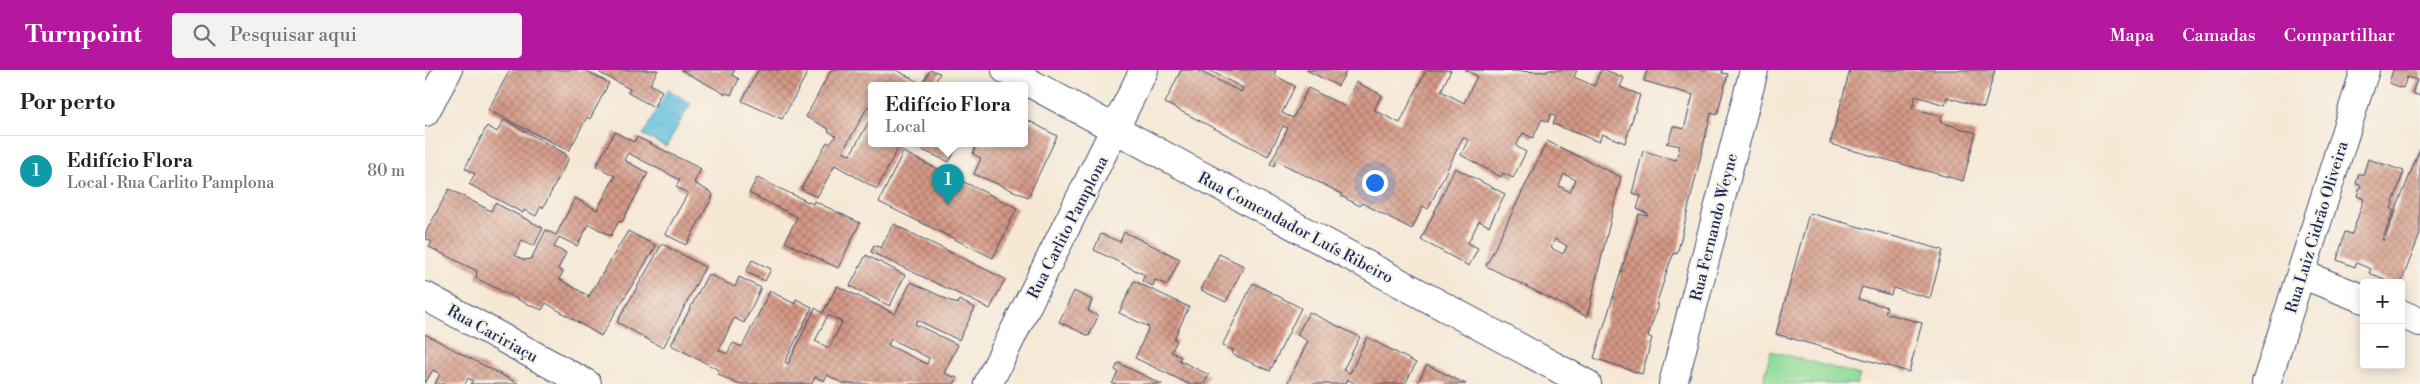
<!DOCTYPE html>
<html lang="pt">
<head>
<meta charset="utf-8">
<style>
  :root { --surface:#fff; --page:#f2f2f2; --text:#202124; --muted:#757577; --line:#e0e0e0; --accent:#b5179e }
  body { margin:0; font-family:"Libre Bodoni",serif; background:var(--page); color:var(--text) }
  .controls { position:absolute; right:15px; bottom:15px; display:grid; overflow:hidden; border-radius:5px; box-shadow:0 2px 12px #0003 }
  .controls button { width:45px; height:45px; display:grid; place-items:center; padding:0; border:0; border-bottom:1px solid var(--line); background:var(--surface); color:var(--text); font:25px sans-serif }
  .you { position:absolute; left:949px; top:112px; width:18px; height:18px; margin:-12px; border:4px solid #fff; border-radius:50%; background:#1a73e8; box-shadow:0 0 0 8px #1a73e833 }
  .badge { display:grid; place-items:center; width:32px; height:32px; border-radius:50%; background:var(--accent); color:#fff; font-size:16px; font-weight:700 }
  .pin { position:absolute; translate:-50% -41px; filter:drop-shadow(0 1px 2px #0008) }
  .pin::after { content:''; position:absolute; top:26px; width:18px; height:15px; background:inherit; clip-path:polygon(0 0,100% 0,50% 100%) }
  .popup { position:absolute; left:443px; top:12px; width:160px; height:65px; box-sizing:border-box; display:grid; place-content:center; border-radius:5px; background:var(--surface); filter:drop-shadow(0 1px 4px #0005); font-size:16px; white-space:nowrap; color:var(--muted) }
  .popup b { font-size:19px; color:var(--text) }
  .popup::after { content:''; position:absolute; left:50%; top:100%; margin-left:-10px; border:10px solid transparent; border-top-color:var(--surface) }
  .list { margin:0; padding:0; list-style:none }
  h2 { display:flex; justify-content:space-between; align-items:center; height:65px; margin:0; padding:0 20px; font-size:21px }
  h2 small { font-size:16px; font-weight:400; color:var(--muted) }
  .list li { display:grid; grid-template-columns:32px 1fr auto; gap:15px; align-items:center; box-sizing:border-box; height:70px; padding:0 20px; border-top:1px solid var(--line) }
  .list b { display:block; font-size:19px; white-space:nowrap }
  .list p { margin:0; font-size:16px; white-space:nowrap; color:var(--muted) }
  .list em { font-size:16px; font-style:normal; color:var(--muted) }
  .icon { flex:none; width:28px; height:28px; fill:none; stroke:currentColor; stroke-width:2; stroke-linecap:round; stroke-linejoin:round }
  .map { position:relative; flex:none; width:1995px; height:314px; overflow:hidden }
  header { display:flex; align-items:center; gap:30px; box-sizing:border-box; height:70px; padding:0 25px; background:var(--accent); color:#fff }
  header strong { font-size:24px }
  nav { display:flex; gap:28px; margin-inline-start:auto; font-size:18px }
  .search { width:350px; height:45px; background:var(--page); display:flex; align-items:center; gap:12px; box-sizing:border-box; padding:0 18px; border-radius:5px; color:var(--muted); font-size:19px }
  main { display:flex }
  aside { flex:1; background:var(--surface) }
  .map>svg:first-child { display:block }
</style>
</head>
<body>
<header>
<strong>Turnpoint</strong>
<div class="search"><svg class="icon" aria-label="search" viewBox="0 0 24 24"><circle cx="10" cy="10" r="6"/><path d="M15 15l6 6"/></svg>Pesquisar aqui</div>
<nav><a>Mapa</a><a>Camadas</a><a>Compartilhar</a></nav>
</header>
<main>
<aside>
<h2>Por perto<small></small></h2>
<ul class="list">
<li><span class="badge" style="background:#0f9aa8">1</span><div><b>Edifício Flora</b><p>Local · Rua Carlito Pamplona</p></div><em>80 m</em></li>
</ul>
</aside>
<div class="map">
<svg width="1995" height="314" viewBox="0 0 1995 314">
  <defs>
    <pattern id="water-ripples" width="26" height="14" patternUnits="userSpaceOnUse" patternTransform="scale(1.25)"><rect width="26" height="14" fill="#5dbddb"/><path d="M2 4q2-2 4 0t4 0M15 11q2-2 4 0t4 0" fill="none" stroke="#4c9ab5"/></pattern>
    <pattern id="building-cross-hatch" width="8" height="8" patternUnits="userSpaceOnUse" patternTransform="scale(1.25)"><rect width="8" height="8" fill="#d59985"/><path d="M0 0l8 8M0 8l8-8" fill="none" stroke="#ac7d70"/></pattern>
  </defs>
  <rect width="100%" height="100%" fill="#f7f3e8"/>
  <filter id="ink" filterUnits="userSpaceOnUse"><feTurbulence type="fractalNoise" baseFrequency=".02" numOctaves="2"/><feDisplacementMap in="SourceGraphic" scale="10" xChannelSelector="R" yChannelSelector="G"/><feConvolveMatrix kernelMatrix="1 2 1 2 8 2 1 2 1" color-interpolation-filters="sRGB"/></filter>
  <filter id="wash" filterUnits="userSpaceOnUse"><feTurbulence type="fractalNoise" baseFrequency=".0096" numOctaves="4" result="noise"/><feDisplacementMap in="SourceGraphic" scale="20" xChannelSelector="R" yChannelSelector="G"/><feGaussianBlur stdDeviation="1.12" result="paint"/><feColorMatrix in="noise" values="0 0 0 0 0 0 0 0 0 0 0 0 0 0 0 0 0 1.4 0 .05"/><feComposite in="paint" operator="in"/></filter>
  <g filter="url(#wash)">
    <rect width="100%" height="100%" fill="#f6e8d5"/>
    <path fill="#91dc98" stroke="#56867b" d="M1346,281L1435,305L1432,314H1338Z"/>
    <path fill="url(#water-ripples)" stroke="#3c769c" d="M243,20L266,33L241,77L218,65Z"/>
    <g id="blocks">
      <path fill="url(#building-cross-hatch)" fill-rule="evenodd" d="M85,0H160L184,13L165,49L162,47L144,81L63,40Z
        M176,0H233L225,14L237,21L229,37L203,23L205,19L175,3Z
        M256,0H310L307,5L314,9L306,25L301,23L300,24Z
        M333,0H384L357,49L317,31Z
        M406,0H471L501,16L502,13L499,11L505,0L515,3L508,16H447V38L443,36L418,81L425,85L447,46V74H475L452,119L410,95L392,127L376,119L402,72L405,74L411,66L403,61L404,59L381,47Z
        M756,0H772L816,22L818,18L784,0H851L849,5L870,16L857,43L868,48L883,18L919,36L931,12L957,25L949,40L975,53L1001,0H1026L1016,21L1039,33L1052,6L1040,0L1122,2L1123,0H1152L1149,7L1169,16L1176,0H1181L1199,8L1195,17L1215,25L1200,73L1177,64L1174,72L1128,54L1131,46L1126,44L1123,52L1117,49L1108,68L1098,63L1091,76L1101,82L1088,108L1078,103L1076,107L1036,85L1043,70L1038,67L1003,139L998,136L987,159L937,133L935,136L916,126L917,124L852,91L849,96L845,94L863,58L858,56L843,86L740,33Z
        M881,0H922L913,16Z
        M1222,0H1298L1297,3L1303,4L1292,45L1286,43L1256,169L1252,184L1249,183L1244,195L1231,235H1233L1223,266L1227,268L1217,304L1169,288L1214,144L1222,146L1223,144L1212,139L1216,126L1207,123L1218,81L1251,90L1255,76L1241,73L1244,71L1248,56L1259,59L1268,25L1219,11Z
        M1425,0H1570L1559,38L1522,27L1520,35L1491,26L1487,38L1517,46L1515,52L1551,63L1538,111L1405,74Z
        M1968,0H1995V26L1987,23L1992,10L1982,7L1978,18L1964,13Z
        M599,48L632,66L603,127L549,104L556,88L548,84L551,75L548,74H599Z
        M79,50L141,84L140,86L144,88L118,138L116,136L111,146L99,140L98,143L44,114L50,104L40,98L62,56L72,62Z
        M190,62L209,72L212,67L276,99L269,113L287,123L288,126L261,175L240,164L263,123L251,117L255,110L203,83L199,90L223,103L197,152L194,151L186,166L164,154L152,176L134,167L129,177L141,183L133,199L138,202L134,209L162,225L163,228L203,161L231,176L176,266L121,233L117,240L96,231L51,208L52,201L4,177L7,172L0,168V164L24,119L66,141L70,133L118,158L109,176L97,170L90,185L99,190L106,189L121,160L131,165L150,128L172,140L190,106L171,96Z
        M1122,71L1196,107L1162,247L1061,196ZM1139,104L1151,110L1145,122L1134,116ZM1130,169L1142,176L1138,184L1126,178Z
        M484,74H534L524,92Z
        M1995,79V164L1976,213H1970L1944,203L1946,199L1931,193L1930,197L1912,190L1920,162L1927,164L1939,129L1932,126L1936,115L1931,114L1934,103L1938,105L1943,89L1979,101L1966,139L1969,140L1957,170H1959Z
        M478,82L592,138L568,188L454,132Z
        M1030,98L1080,124L1064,156L1054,151L1043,173L1053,178L1044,196L996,170Z
        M332,108L388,134L389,131L435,153L413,198L360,172L372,147L324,123Z
        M1384,143L1518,180L1505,228L1468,218L1466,225L1437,217L1433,229L1462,237L1460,243L1497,253L1484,302L1351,264Z
        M468,154L580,209L565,239L446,182L449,175L456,178Z
        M699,162L755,189L742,215L730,210L728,216L717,211L720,205L669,180L676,164L695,172Z
        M237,174L280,197L238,278L192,252Z
        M794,184L819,196L801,232L776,220Z
        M441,185L480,205L465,236L425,216Z
        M327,190L346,199L340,211L321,202Z
        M283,204L310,217L314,207L336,218L319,253L309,248L294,280L302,284L308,273L317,277L345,221L370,234L371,229L387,237L360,292L363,294L390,238L398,243L412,216L470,244L486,212L532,234L534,230L550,238L534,270L492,250L490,254L533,275L519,303L532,308L529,314H419L402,305L399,311L390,307L387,314H312L293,304L294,300L246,275ZM403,245L417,252L404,278L390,271ZM466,269L504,288L502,294L463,275Z
        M709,211L764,237L749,269L752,271L746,282L756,287L754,290L784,305L779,314H764L710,288L724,257L694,243Z
        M828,213L876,238L845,301L807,284L808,280L797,276Z
        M649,221L667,230L663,241L673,246L664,266L634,252Z
        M884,242L935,267L918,300L925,303L942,267L991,293L980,314H930L922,309L920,314H862L883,271L872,265Z
        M0,264L52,292L94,314H46L48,311L43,308L40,314H10L15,304L8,300L0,313Z
        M693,293L737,314H687L693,302L690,300Z
        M1002,295L1041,314H992Z"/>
    </g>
  </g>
  <g filter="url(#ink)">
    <use href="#blocks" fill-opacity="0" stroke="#3c4b70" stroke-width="1"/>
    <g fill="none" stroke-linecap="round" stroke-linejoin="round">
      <defs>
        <path id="minor" d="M581,0L1162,314
          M0,42L23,0
          M1876,204L1939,229
          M0,226L162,314
          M1976,244L1995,252
          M563,314L719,0
          M1248,314L1329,0
          M1841,314L1940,0"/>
      </defs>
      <use href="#minor" stroke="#3c4b70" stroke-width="30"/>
      <use href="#minor" stroke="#fff" stroke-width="28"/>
    </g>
  </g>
  <g text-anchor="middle" stroke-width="4" stroke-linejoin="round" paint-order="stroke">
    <g font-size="16" fill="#1b2f5e" stroke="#f7f3e8">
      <text transform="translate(642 157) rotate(-63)" y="6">Rua Carlito Pamplona</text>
      <text transform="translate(871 157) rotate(28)" y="6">Rua Comendador Luís Ribeiro</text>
      <text transform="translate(1288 157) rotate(-76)" y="6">Rua Fernando Weyne</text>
      <text transform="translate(1891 157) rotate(-73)" y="6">Rua Luiz Cidrão Oliveira</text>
      <text transform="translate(68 263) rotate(29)" y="6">Rua Caririaçu</text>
    </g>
  </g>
</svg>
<div class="controls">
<button>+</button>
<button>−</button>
</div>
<div class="you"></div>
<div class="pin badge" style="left:523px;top:135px;background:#0f9aa8">1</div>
<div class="popup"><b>Edifício Flora</b>Local</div>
</div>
</main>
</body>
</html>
